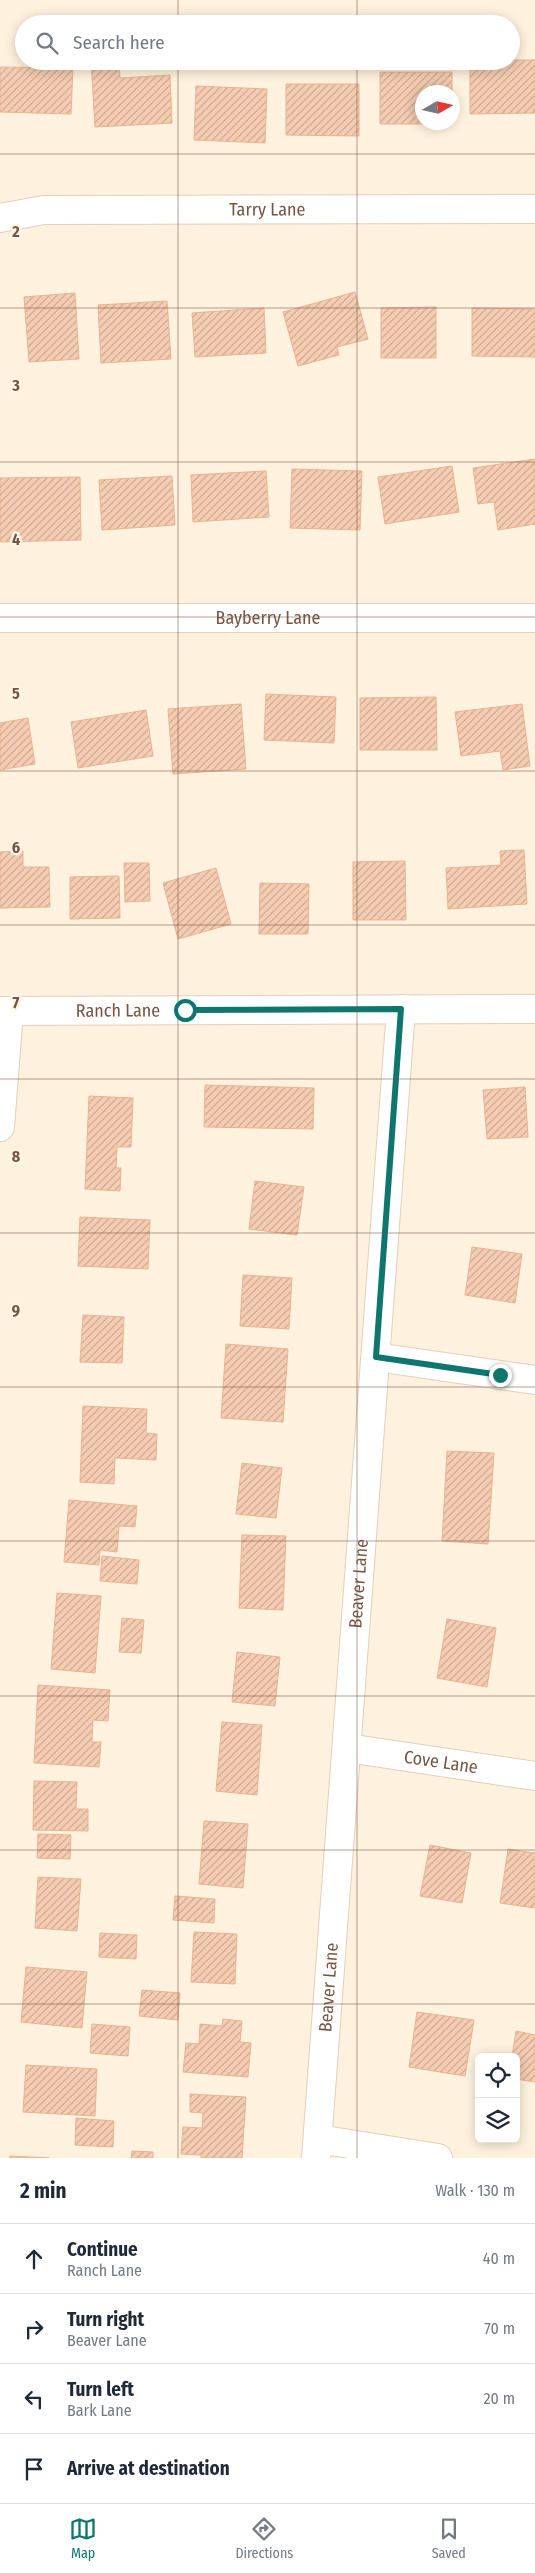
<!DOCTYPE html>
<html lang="en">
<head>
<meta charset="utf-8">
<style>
  :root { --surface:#fff; --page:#f6f6f7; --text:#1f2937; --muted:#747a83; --line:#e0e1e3; --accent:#0f766e }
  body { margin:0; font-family:"Fira Sans Condensed",sans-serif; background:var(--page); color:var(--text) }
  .controls { position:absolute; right:15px; bottom:15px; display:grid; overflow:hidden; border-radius:8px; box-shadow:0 2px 12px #0003 }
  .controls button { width:45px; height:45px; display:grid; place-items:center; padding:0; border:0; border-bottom:1px solid var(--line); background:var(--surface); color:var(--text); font:25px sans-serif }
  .compass { position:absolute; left:415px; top:85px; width:45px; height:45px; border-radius:50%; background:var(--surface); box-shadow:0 2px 12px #0003; rotate:81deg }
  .stop { position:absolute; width:15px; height:15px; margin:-11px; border:4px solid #0f766e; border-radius:50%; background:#fff }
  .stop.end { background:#0f766e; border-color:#fff; box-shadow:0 1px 5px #0008 }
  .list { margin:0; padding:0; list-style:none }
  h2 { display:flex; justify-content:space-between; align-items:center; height:65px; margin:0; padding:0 20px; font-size:21px }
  h2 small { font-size:16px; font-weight:400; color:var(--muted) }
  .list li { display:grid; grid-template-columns:32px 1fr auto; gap:15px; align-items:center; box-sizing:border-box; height:70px; padding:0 20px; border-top:1px solid var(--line) }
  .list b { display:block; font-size:19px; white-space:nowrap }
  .list p { margin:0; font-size:16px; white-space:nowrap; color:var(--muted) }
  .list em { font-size:16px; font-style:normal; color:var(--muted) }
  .icon { flex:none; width:28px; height:28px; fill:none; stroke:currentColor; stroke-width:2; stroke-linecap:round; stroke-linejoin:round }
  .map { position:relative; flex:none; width:535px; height:2158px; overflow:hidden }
  .search { position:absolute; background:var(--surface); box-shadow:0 2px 12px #0003; left:15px; right:15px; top:15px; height:55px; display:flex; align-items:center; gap:12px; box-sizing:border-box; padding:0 18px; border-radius:28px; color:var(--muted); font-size:19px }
  .sheet { height:345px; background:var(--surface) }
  nav { display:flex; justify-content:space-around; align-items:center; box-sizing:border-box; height:70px; border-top:1px solid var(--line); background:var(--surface); font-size:14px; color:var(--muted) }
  nav a { display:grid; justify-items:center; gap:2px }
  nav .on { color:var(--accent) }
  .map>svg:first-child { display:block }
</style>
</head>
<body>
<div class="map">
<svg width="535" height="2158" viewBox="0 0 535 2158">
  <defs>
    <pattern id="building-hatch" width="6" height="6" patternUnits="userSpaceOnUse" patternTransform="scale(1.25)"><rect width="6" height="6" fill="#f6cdb2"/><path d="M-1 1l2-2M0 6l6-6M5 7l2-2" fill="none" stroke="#cca992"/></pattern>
  </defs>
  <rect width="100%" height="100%" fill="#fef1dd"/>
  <path fill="url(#building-hatch)" stroke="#eab391" d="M511,60H535V113L470,114V61Z
    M91,61H119L120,78L170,75L172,123L95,127Z
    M0,67L73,68L71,114L0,112Z
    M380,72H452V92H422V122L452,124H380Z
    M286,84H359V136L286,135Z
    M196,86L267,89L265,143L194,140Z
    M355,292L368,339L337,347L339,355L298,366L283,312Z
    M75,293L79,359L29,362L24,297Z
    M167,301L171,359L101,363L98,305Z
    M436,307V358H381V308Z
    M264,308L266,353L195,357L192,313Z
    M472,308L535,309V357L472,356Z
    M535,459V524L498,530L494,502L478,504L473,468Z
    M452,466L459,512L385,524L378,477Z
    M292,469L362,471L360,530L290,528Z
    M266,471L269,517L193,522L191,475Z
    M172,476L175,525L102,530L99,480Z
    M80,477L81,540L0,542V478Z
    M266,694L336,697L334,743L264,740Z
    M436,697L437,750H360V698Z
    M241,704L246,769L173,774L168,709Z
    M522,704L530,766L503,770L500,751L461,756L455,712Z
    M146,710L153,756L78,768L71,722Z
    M28,718L35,764L0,770V723Z
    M524,850L527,904L448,909L446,868L501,865L500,851Z
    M23,851V867H49L50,907L0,908V852Z
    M405,861L406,920H353V862Z
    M124,863H149L150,901L125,902Z
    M216,868L231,924L178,939L163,883Z
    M119,876L120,918L70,919V877Z
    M260,883L309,884L308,934H259Z
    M205,1085L314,1088L313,1129L204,1127Z
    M525,1087L528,1137L487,1139L483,1090Z
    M89,1096L133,1098L131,1147H117L116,1168H121L120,1191L85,1189Z
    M255,1181L304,1187L297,1235L249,1229Z
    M80,1217L150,1220L148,1269L78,1266Z
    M472,1247L522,1254L515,1303L465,1295Z
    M243,1275L292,1278L289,1329L240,1326Z
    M83,1315L124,1317L122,1363L80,1362Z
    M226,1344L288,1349L283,1422L221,1418Z
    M83,1406L147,1409L146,1433L157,1434L156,1460L115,1458L114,1484L80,1482Z
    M447,1451L494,1453L488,1544L442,1541Z
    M242,1463L282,1468L276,1518L236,1514Z
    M69,1500L137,1506L135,1527L119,1526L117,1552L100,1550L99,1565L64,1562Z
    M242,1535L286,1536L283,1610L239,1608Z
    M102,1556L139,1560L137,1584L100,1581Z
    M57,1593L101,1596L95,1673L51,1669Z
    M122,1618L144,1620L141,1653L119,1652Z
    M447,1619L496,1628L487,1687L437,1678Z
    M237,1652L280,1657L275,1706L232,1702Z
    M38,1685L110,1690L108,1721L93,1720L92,1742H101L99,1767L34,1763Z
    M222,1722L262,1725L257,1795L216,1791Z
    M34,1781L77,1782L76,1809H88V1831L33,1830Z
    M204,1821L248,1824L243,1888L199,1884Z
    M38,1834L71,1835L70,1859L37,1858Z
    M430,1845L471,1853L462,1903L420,1896Z
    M508,1849L535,1853V1908L500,1903Z
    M38,1877L81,1879L77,1931L35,1928Z
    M175,1896L215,1899L214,1923L173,1920Z
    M194,1932L237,1934L235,1984L191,1982Z
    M100,1933L137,1935L136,1959L99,1957Z
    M26,1967L87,1972L82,2028L21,2022Z
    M142,1990L180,1993L178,2020L139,2016Z
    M417,2012L474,2020L465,2076L409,2067Z
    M223,2019L242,2021L240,2042L251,2043L248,2077L183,2072L186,2043L199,2044L200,2024L222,2026Z
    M92,2024L130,2027L128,2056L90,2053Z
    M516,2031L535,2035V2082L516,2079V2057H512Z
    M26,2065L97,2069L95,2116L23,2112Z
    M190,2094L246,2097L242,2158H201V2155L181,2154L183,2127L202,2128L203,2113L190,2112Z
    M76,2118L114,2121L113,2147L75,2145Z
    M132,2151L153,2152V2158H131Z
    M10,2156L49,2158H10Z"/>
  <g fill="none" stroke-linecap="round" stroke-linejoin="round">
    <defs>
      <g id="minor">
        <path id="s1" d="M0,218L44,210L535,209"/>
        <path id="s2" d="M0,618H535"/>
        <path id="s3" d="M0,1011L535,1009"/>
        <path d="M0,1127L9,1011"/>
        <path d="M376,1357L535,1380"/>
        <path id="s4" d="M347,1748L535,1776"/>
        <path d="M318,2139L438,2158"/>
        <path id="s5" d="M316,2158L401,1009"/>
      </g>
    </defs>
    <use href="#minor" stroke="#e4cebc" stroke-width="30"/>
    <use href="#minor" stroke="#fff" stroke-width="28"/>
  </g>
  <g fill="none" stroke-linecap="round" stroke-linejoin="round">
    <path stroke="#0f766e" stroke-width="6" d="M185,1010L401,1009L376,1357L500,1375"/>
  </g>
  <path fill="none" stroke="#755544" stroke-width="1" stroke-opacity="0.55" d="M178,0V24M357,0V24M178,61V2158M357,61V2158M0,154H535M0,308H535M0,462H535M0,617H535M0,771H535M0,925H535M0,1079H535M0,1233H535M0,1387H535M0,1541H535M0,1696H535M0,1850H535M0,2004H535"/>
  <g text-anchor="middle" stroke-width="5" stroke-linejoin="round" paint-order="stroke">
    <g font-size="18" fill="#755544" stroke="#fff5e5">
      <text dy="6" stroke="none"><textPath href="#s1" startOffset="268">Tarry Lane</textPath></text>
      <text dy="6" stroke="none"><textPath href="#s2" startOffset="268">Bayberry Lane</textPath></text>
      <text dy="6" stroke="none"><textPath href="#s3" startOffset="118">Ranch Lane</textPath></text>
      <text dy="6" stroke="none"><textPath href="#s5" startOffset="576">Beaver Lane</textPath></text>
      <text dy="6" stroke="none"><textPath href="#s4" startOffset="95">Cove Lane</textPath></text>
      <text dy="6" stroke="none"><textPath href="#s5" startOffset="171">Beaver Lane</textPath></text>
    </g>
  </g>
  <g font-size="16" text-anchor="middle" font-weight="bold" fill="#755544" stroke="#fff5e5" stroke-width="5" stroke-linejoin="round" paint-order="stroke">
    <text x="16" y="237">2</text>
    <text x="16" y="391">3</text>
    <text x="16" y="545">4</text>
    <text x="16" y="699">5</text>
    <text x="16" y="853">6</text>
    <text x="16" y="1008">7</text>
    <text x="16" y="1162">8</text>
    <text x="16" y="1316">9</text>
  </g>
</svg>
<div class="controls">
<button><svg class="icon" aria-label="locate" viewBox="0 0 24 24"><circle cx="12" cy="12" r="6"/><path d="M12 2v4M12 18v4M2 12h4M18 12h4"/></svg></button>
<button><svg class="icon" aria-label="layers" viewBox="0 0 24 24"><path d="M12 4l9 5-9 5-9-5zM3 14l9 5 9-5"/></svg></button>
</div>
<svg class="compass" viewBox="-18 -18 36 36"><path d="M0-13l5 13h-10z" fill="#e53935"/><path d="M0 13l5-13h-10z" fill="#747a83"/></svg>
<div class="stop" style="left:185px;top:1010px"></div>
<div class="stop end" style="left:500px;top:1375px"></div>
<div class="search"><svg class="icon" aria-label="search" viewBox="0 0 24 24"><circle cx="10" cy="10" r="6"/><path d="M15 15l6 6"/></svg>Search here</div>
</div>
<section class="sheet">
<h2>2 min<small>Walk · 130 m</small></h2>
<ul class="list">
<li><svg class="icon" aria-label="ahead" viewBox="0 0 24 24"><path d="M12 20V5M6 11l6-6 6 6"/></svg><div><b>Continue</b><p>Ranch Lane</p></div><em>40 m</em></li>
<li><svg class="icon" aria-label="right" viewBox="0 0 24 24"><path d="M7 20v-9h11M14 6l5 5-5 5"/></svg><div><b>Turn right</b><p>Beaver Lane</p></div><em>70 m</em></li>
<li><svg class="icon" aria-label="left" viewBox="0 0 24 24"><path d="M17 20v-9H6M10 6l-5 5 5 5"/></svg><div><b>Turn left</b><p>Bark Lane</p></div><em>20 m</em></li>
<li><svg class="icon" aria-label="arrive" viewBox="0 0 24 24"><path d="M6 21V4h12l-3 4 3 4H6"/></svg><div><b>Arrive at destination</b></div></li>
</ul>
</section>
<nav>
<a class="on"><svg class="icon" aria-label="map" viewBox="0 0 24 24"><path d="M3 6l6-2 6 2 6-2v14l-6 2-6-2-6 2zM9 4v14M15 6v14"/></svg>Map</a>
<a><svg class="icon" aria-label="directions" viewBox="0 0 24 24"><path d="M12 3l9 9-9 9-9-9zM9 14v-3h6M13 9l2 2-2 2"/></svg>Directions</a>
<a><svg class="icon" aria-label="saved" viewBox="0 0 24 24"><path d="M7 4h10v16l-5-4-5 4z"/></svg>Saved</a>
</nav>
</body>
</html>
